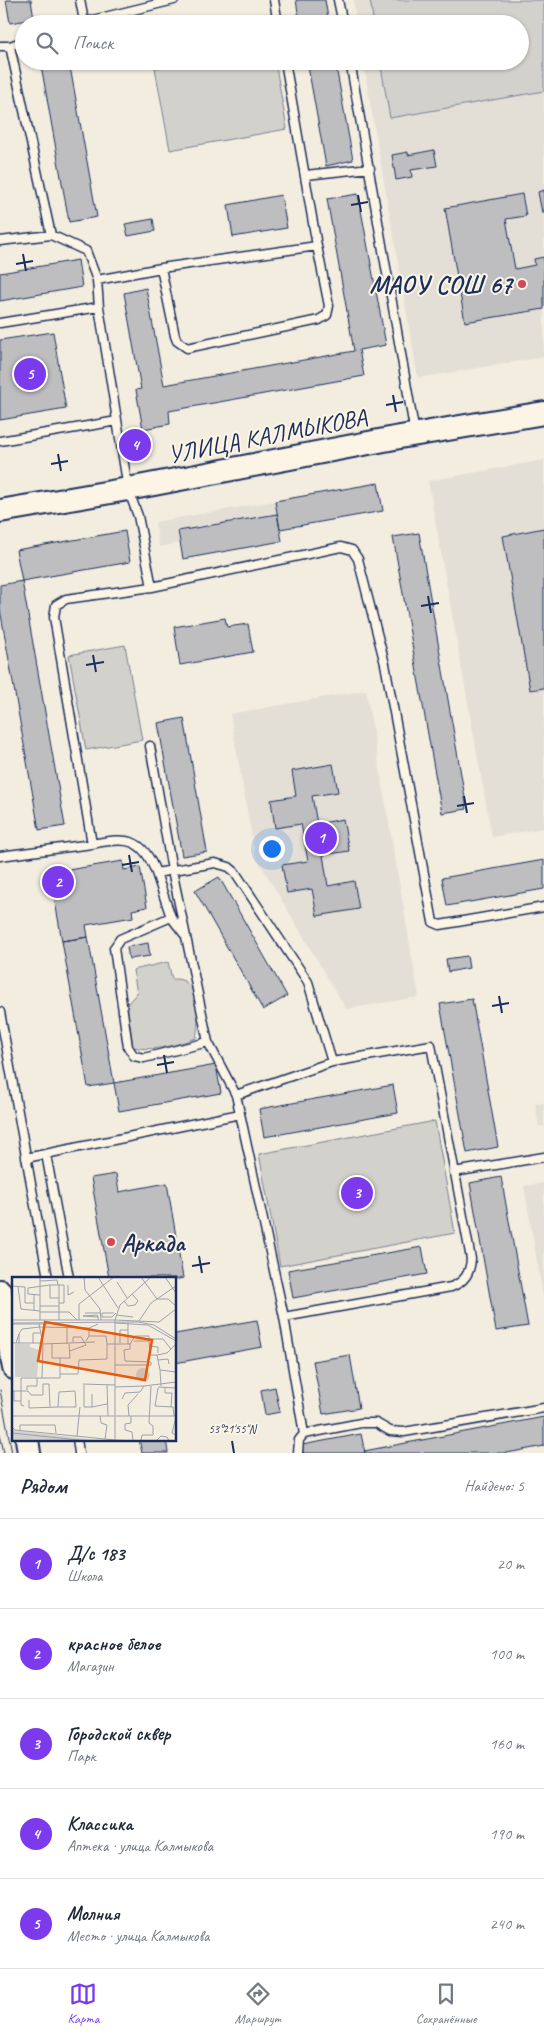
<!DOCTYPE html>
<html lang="ru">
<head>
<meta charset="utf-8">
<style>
  :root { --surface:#fff; --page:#f2f2f3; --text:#1f2937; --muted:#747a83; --line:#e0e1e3; --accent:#7c3aed }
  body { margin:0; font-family:Caveat,sans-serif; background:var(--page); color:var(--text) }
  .you { position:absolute; left:271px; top:848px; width:18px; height:18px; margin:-12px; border:4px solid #fff; border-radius:50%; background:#1a73e8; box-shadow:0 0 0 8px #1a73e833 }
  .badge { display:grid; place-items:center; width:32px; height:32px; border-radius:50%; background:var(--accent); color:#fff; font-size:16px; font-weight:700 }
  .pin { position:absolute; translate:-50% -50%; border:2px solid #fff; box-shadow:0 1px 5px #0006 }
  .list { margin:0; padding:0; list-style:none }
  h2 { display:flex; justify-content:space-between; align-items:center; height:65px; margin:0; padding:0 20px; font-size:21px }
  h2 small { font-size:16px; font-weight:400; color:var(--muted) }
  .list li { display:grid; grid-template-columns:32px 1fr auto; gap:15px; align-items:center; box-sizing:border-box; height:90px; padding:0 20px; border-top:1px solid var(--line) }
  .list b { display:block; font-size:19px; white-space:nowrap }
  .list p { margin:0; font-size:16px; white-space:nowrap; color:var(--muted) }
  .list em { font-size:16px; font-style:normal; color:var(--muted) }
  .icon { flex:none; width:28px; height:28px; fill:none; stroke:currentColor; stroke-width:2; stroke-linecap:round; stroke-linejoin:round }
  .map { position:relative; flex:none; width:544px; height:1453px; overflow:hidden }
  .search { position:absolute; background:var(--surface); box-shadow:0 1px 4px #0004; left:15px; right:15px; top:15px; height:55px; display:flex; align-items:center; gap:12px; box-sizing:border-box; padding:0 18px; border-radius:28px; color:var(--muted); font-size:19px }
  .sheet { height:515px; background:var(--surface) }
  nav { display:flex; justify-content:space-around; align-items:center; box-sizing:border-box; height:70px; border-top:1px solid var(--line); background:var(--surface); font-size:14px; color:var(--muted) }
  nav a { display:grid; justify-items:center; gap:2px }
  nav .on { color:var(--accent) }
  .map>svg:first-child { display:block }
</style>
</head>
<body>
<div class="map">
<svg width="544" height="1453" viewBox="0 0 544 1453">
  <rect width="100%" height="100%" fill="#f3ede0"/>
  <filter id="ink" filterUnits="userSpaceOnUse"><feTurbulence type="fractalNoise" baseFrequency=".02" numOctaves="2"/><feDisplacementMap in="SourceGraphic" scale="10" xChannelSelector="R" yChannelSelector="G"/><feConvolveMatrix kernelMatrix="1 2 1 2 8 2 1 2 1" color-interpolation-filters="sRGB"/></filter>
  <g filter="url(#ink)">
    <path fill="#e3dfd6" d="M353,0H544V357L418,378L363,61H520V24H357Z
      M544,460V828L492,837L428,481Z
      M275,501L277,514L179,531L180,543L159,547L155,522Z
      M366,690L419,997L346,1009L255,855L230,714Z
      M544,1103V1126H539L535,1104Z
      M544,1183V1302L524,1186Z"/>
    <path fill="#d3d1cc" stroke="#778095" d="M370,0H544V91L390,118L380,61H520V24H374Z
      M193,61H275L287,129L170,150L155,68Z
      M125,645L142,740L86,750L69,655Z
      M168,962L172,979C175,979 181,979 184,981C202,991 199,1021 196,1038C177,1045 154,1052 133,1047L127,1004L137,993L133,970Z
      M435,1121L455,1233L280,1266L259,1154Z"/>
    <path fill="#bebec0" stroke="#1b2f5e" d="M6,0H31L34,19L10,23Z
      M296,0H325L329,24H300Z
      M63,61H69L97,217L69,222L41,65Z
      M307,61H335L353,160L326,166Z
      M434,150L437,166L411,170L412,177L396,180L392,155L408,152V155Z
      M544,190V213H542L538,192Z
      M358,194L386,345L359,350L364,376L169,411L170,424L143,429L136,390L141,389L124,293L146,288L164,385L354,351L327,199Z
      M522,194L526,216L506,219L515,269L535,265L534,259L544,257V309L465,322L445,208Z
      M281,195L287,228L233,237L228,205Z
      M153,219L155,231L128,236L125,224Z
      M78,260L82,287L0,301V273Z
      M53,332L66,409L0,420V340Z
      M378,483L383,511L280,529L275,501Z
      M277,514L282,541L183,559L178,531Z
      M544,528V688L530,690L503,536Z
      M125,531L130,562L22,581L16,550Z
      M419,533L467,809L442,813L393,537Z
      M22,581L65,826L39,830L0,609V585Z
      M225,618L227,627L248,624L253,652L180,665L174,627Z
      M184,718L207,852L182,856L158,723Z
      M333,764L338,792L312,796L317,824L343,819L349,851L323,855L328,886L354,881L359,909L317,916L312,889L287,893L282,865L308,861L301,824L275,828L271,800L296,796L292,771Z
      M544,860V889L447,906L442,878Z
      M123,861L124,870L140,867L147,907L132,910L133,917L86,925L88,937L62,941L50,873Z
      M219,877L287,996L263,1010L195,891Z
      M88,937L114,1083L88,1087L62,941Z
      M148,943L150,956L129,959L127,947Z
      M467,956L469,968L448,972L446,959Z
      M472,999L498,1147L467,1153L440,1004Z
      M216,1065L221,1093L119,1111L114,1083Z
      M393,1085L398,1113L264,1137L259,1109Z
      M116,1174L119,1192L167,1183L183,1278L175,1280V1278H109L91,1178Z
      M501,1177L528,1326L496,1331L470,1183Z
      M422,1247L427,1274L293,1298L288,1270Z
      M257,1320L262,1347L175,1363V1334Z
      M350,1355L359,1408L323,1414L313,1361Z
      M275,1387L280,1412L265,1415L261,1390Z
      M544,1417V1446L507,1453H365L364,1451Z
      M361,1434L365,1453H303L302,1445Z
      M139,1439H166L168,1453H142Z"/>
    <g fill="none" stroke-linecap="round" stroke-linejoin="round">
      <defs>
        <path id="service" d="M80,0L84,21
          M274,0L278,24
          M338,0L343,24
          M76,24L174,0
          M0,46H10L51,235
          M10,46L24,41
          M285,61L317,246L329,306L327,315L319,320L187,348L177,341L175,336L161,268L97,280L99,307L128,489L138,516L152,587L341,547L352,550L358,559L385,664L433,922L440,925L544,907
          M350,61L415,434
          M306,175L370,168
          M0,241L51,235L86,251L97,280
          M161,268L317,246
          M0,323L99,307
          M0,441L117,421
          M152,587L66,599L56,605L54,617L92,844C126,837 143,837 156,873
          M150,746L172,870L208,1042L236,1095L284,1317L304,1434L299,1440L298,1453
          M0,856L92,844
          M171,917L185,935
          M0,1012L48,1278
          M208,1042L144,1058L134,1056L128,1047L114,948L120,939L171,917L156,873L215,863L229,867L235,872L308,982L332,1062
          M236,1095L332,1062L431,1045L471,1259C470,1274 464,1282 451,1287L284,1317
          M46,1154L69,1278
          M26,1158L240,1114
          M454,1172L544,1157
          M304,1434L361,1423H376L390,1431L404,1432L544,1408
          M77,1439L79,1453"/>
        <path id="secondary" d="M0,511L128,489L400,437L544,413
          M0,1291L14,1368
          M27,1439L29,1453"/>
      </defs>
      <use href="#service" stroke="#1b2f5e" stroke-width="11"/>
      <use href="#secondary" stroke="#1b2f5e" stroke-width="26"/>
      <use href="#service" stroke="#fcf5e5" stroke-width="8"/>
      <use href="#secondary" stroke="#fcf5e5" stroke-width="22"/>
      <path stroke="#1b2f5e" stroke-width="1" d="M0,1390L12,1453
        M0,1434L4,1453"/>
    </g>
  </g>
  <path fill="none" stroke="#1b2f5e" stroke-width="2" d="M358,195L361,212M351,205L368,202M23,254L26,271M16,264L33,261M393,395L396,412M386,405L403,402M58,454L61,471M51,464L68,461M428,596L431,613M421,606L439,603M93,655L96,672M86,665L104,662M464,796L467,813M457,806L474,803M129,855L132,872M122,865L139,862M499,996L502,1013M492,1006L509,1003M164,1055L167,1073M157,1065L174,1062M199,1256L202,1273M192,1266L210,1263M232,1441L234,1453"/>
  <g fill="#d1495b" stroke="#fcf5e5" stroke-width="2">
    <circle cx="522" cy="284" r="5"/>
    <circle cx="111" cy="1242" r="5"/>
  </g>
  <g text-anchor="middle" stroke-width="4" stroke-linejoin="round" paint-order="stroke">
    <g font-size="25" font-weight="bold" fill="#1b2f5e" stroke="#fcf5e5" text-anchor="end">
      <text x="512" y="293">МАОУ СОШ 67</text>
      <text x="121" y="1251" text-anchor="start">Аркада</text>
    </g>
    <g font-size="25" fill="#1b2f5e" stroke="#fcf5e5">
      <text transform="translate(267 435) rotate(-11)" y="9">УЛИЦА КАЛМЫКОВА</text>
    </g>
  </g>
  <g transform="translate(12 1277)">
    <rect width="164" height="164" fill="#f3ede0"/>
    <path d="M3,67H18V70L27,73L25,100H3ZM124 98a7 7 0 1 1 14 0a7 7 0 1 1-14 0ZM0,153L92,164H0Z" fill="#d3d1cc"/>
    <path fill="none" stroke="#9da1ac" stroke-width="1" d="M72,0L73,13L88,32L89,43M86,0L106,31M129,0L145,22M139,0L108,28L103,43L147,45L164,32M153,0L164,16M28,4L45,3L46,8M105,5L115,21M38,8H52V26H47M56,8V18L62,15M0,9L13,10V26H22M6,10L9,32L28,34M28,18L16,17V11L38,8V21H47M145,22H156L164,29M112,24L116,29L123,28L126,24L120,17M28,29H47M22,34V18M28,35H57L65,43M73,36H88M102,36H90V40H100L104,36M104,38L121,40M86,40L71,39L85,38L86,39V43M0,43H103V46M28,43V0M47,43V8M67,43V27L102,0M127,44L139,26L164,9M0,46L126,45L142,48L164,62M103,46L136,48L164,64M103,46V164M0,47H35M27,47L31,67L83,65M55,50V67M7,57L10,52L28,50L77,51M77,59V51L86,47M137,62H151L159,72M74,64L77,59H94L95,67M137,64L138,78H145M0,66H4L7,57V66M4,66H29M21,66V56H28M108,66V53H116M40,67V81H58L57,67M116,67V46M118,67L123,59H137V64H122M164,67L155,76L145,78L148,93L164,95M137,69L146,70V76M58,74L74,68L69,60H61V65M146,83L156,82L157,87M148,93L149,109M48,97H66L67,83L95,82V67H118V72L112,73L113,84L139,85V88H103M30,101L31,67M71,107L103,108M72,108V130H80M95,108L96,139M103,110L132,109M146,110L164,111M146,111L143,129L161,130L162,139M153,111V116H160L159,130M15,113V109H25V101M0,114H9V128L12,129M2,114V124H9M80,117V130L95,127M110,122L113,116L128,115L132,109L164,105M17,123V131L46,130L47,115L63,114L64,130M38,130L37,107H31V118H19L16,114H9V101H48V81M46,130H64M0,139H103M88,139L89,146L95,148L93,162M104,139H164M117,139L116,128L126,117M119,139V146L113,147V153L120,155L121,163M164,140L160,156L164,158M0,150L3,153L103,163M8,153V148H43L44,156M0,156L76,164M65,159L68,130M103,163L126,164M129,164L130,158H141V149L137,146L139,109M144,164L149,159L155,160L157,164"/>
    <path fill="#e8590c" fill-opacity="0.15" stroke="#e8590c" stroke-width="2.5" d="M33,45L140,63L133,103L26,84Z"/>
    <rect width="164" height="164" fill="none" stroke="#1b2f5e" stroke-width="2.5"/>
  </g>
  <g font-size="12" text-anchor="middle" fill="#1b2f5e" stroke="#fcf5e5" stroke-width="4" stroke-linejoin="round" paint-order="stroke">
    <text x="232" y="1433">53°21'55"N</text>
  </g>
</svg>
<div class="you"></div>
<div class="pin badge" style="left:321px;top:838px">1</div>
<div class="pin badge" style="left:58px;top:882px">2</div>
<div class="pin badge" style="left:357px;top:1193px">3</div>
<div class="pin badge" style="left:135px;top:445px">4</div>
<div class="pin badge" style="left:30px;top:374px">5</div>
<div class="search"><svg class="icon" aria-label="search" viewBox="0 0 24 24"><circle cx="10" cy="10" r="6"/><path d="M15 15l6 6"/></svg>Поиск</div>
</div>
<section class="sheet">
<h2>Рядом<small>Найдено: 5</small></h2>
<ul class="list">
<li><span class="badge">1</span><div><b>Д/с 183</b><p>Школа</p></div><em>20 m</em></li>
<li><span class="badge">2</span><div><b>красное белое</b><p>Магазин</p></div><em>100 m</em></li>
<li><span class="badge">3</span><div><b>Городской сквер</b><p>Парк</p></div><em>160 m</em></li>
<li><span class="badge">4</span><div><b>Классика</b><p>Аптека · улица Калмыкова</p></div><em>190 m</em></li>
<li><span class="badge">5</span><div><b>Молния</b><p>Место · улица Калмыкова</p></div><em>240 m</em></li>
</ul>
</section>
<nav>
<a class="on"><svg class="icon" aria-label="map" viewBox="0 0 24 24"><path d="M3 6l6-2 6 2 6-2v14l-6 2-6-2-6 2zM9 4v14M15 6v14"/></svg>Карта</a>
<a><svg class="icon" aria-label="directions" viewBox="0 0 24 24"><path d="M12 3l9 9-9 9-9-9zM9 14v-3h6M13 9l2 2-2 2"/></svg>Маршрут</a>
<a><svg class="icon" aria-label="saved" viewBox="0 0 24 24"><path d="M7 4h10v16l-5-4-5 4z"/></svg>Сохранённые</a>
</nav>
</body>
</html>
